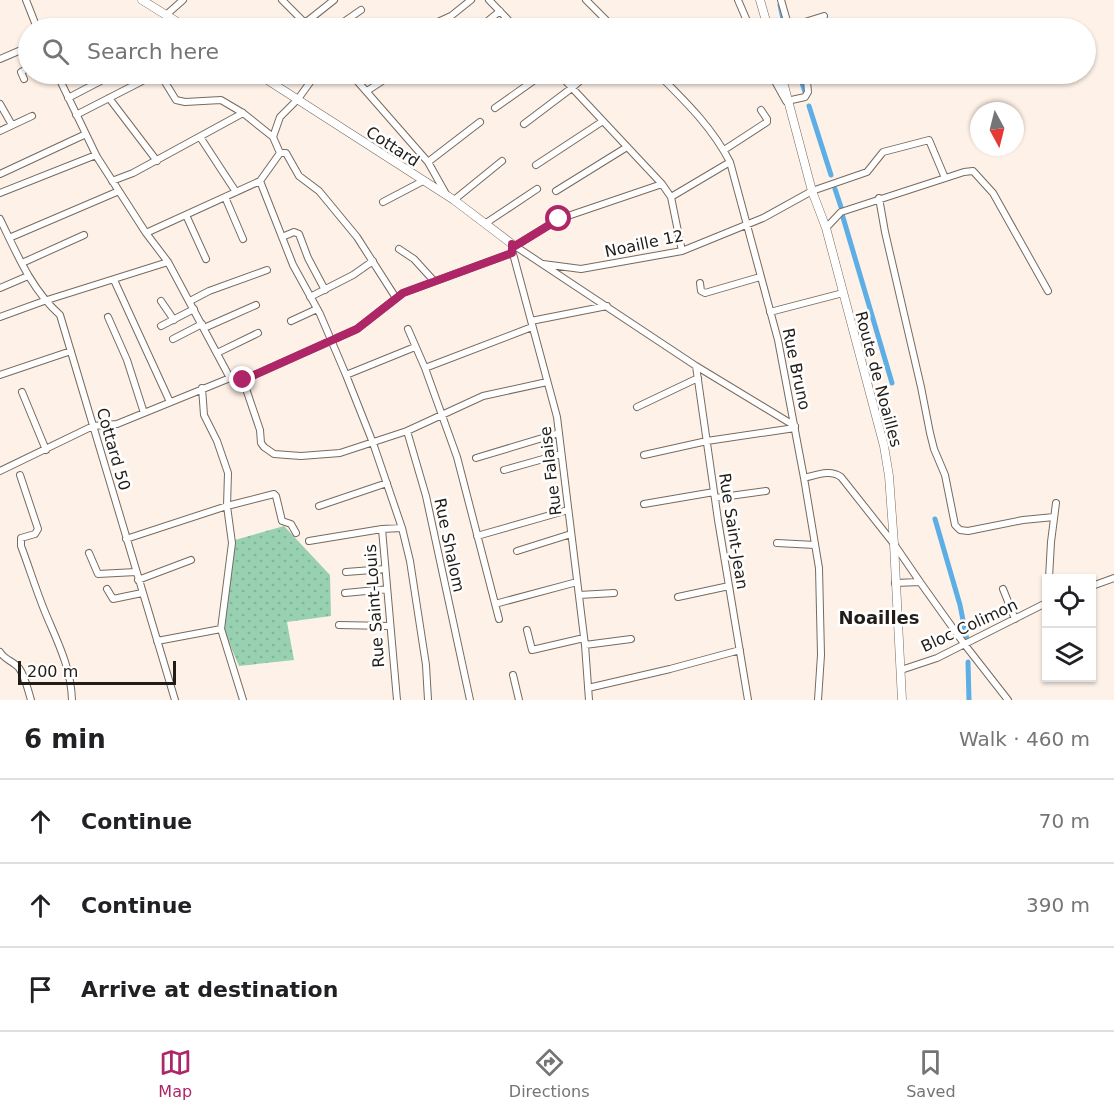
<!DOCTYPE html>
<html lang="en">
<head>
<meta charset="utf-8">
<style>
  :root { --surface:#fff; --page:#f6f6f6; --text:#202124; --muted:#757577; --line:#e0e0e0; --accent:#af2668 }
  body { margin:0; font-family:"DejaVu Sans",sans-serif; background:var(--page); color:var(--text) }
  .controls { position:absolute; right:18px; bottom:18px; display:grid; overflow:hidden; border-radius:0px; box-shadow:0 2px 4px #0004 }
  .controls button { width:54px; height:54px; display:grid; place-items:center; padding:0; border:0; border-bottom:2px solid var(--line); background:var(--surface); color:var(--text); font:30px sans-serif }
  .compass { position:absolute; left:970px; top:102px; width:54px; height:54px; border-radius:50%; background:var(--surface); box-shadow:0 2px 4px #0004; rotate:173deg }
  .scale { position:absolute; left:18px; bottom:15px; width:158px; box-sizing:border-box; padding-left:6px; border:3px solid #211c17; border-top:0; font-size:16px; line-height:21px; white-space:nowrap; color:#211c17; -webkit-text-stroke:4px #fff; paint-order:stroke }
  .stop { position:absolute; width:18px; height:18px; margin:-14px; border:4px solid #af2668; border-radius:50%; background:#fff }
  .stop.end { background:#af2668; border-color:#fff; box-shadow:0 2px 6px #0008 }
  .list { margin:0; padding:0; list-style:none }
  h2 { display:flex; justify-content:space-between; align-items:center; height:78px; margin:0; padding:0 24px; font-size:26px }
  h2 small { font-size:20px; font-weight:400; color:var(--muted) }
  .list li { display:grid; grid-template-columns:39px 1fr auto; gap:18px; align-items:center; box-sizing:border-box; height:84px; padding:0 24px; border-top:2px solid var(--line) }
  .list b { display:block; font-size:22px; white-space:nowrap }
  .list em { font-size:20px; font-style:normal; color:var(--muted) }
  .icon { flex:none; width:33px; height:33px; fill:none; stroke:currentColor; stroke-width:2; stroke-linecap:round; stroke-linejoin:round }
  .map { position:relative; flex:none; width:1114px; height:700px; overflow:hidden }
  .search { position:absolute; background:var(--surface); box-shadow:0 2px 4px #0004; left:18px; right:18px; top:18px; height:66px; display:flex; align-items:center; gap:15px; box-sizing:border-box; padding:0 21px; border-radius:33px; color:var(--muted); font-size:22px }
  .sheet { height:330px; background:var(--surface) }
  nav { display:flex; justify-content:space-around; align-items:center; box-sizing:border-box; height:84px; border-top:2px solid var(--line); background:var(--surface); font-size:16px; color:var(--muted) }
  nav a { display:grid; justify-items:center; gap:3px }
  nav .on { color:var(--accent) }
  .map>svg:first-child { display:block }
</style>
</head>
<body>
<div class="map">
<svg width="1114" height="700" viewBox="0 0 1114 700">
  <defs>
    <pattern id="grass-dots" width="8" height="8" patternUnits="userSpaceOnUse" patternTransform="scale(1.5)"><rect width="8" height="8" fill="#98d1b1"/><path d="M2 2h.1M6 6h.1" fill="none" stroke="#83b398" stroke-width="1.8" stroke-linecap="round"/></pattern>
  </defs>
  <rect width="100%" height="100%" fill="#fef2e8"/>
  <path fill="url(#grass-dots)" d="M284,526L330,575L331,616L287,622L294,660L239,666L224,631L235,540Z"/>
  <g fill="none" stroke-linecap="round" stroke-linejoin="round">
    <path stroke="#5caee5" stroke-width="5" d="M780,5L785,28
      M799,74L805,92
      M809,106L831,175
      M835,189L841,207
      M842,214L892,383
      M935,519L960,605L968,645
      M968,662L969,700"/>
    <defs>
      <path id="minor" d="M26,0L37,28
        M282,0L310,28
        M489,0L516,28
        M586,0L614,28
        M738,0L750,28
        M781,0L789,28
        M166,15L183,0
        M305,23L334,0
        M789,27L824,16
        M170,28L174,20
        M335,28L361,10
        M435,28L438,22L451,16L471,0
        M479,28L500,11
        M0,59L28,47
        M57,74L97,157L146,233L168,262L230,378
        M351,74L428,162L446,194
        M559,74L662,184L671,197L682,251
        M658,74C685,101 712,127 730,162L778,340L804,478L819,568L821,655L818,700
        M771,74L786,101
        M24,79L21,72L28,68
        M367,91L393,74
        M68,98L114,74
        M109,98L157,161
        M787,101L805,97L808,92L807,81L825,74
        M0,104L12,125
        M495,108L543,74
        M76,115L152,76L160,74L176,100L185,102L221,100L243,113L273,137
        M524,124L573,87L588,74
        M0,131L32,116
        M200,137L236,192
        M724,150L767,122V119L761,110
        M280,153L273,137L280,117L298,99L316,74
        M428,162L480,122
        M536,165L603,121
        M0,174L86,134
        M112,181L133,173L243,113
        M260,181L280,153H286L299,176L319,191L357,237L396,298
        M556,191L627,147
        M0,193L96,155
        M225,197L243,239
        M671,197L730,162
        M879,198L885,232L921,387L930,433L934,449L945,475L955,525L960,530L968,531L1023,520L1054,517
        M454,200L502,161
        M383,202L423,181
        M186,215L206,259
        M0,219C17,254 31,289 60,315L175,700
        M486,223L537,189
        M826,228L841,212L964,172L973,171L993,193L1048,291
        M146,233L260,181L293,265L320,314L346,375L373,443L402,528L410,561L426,665L428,700
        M282,237L294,232L299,234L308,258L325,290
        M9,238L119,191
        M512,244L696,366L795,426
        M515,246L559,219L662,184
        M399,249L414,259L434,281
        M512,250L557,417L585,645L589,700
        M22,263L84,235
        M543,264L581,269L682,251L763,218L812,191L867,172L883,152L929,140L945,178
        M114,280L170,402
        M700,283L701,291L705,293L760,277
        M0,288L28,276
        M310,297L353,275L373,261
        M161,301L174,320
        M190,301L209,291L267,270
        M770,312L843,293
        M0,317L44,301L168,262
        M108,317L127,360L144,413
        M291,321L317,309
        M531,321L607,306
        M161,326L194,309
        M204,328L256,305
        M408,329L425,368L532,327
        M173,339L202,324
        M217,353L258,333
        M696,366L718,520L748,700
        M425,368L457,457L499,619
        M0,375L71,351
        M346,375L415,347
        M243,380L260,430L261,443L264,447L274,454L301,456L340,453L407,431L426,496L470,700
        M202,388L204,415L217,441L228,473L227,506L232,543L221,629L243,700
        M22,392L46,450
        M637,407L698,378
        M407,431L483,396L547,382
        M644,455L707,441L795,428
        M476,458L559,433
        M504,470L561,454
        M0,471L93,426L117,424L230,378L243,380L357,329L403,293L512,253
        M20,475L38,529L35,534L21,538V546C29,567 36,590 45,612C57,641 71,667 72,700
        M804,478C817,475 830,469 841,477L894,544L920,582
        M715,498L766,491
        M644,504L714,492
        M319,506L387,483
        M477,536L568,510
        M126,539L227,506L274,494L276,496L282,521L291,524L296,533
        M309,541L382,529
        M777,543L815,545
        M517,551L571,534
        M89,553L98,574L136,572
        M346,572L385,569
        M1049,578L1051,542L1056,503
        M138,580L191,560
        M895,583L920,582L965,645L1008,700
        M1092,586L1114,578
        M107,589L113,599L142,593
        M1003,589L1015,619
        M345,593L387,589
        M579,595L614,593
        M678,597L729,586
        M495,604L577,582
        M339,625L389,626
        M527,630L532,650L584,638
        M157,641L221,629
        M585,645L631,639
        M0,652C5,660 13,661 19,668C25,676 28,690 31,700
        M901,670L937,658L1046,603
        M513,675L519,700
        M588,688L670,669L740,650
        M397,700L382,529L402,528"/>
      <path id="tertiary" d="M142,0L187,28
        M760,0L768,28
        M258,74L454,200L512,244
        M781,74L812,191L826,228L884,446L889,476L894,544L902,700"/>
    </defs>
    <use href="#minor" stroke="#776a5f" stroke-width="8"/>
    <use href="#tertiary" stroke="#776a5f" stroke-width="9"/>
    <use href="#minor" stroke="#fff" stroke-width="6"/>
    <use href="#tertiary" stroke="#fff" stroke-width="8"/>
  </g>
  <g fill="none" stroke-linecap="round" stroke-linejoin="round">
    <path stroke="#af2668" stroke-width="8" d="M243,380L357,329L403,293L512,253V244L515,246L559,219"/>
  </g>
  <g text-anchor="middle" stroke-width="5" stroke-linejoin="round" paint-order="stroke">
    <g font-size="16" fill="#211c17" stroke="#fff">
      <text transform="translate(393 146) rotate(33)" y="6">Cottard</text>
      <text transform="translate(644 243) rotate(-12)" y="6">Noaille 12</text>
      <text transform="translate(797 369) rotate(78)" y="6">Rue Bruno</text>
      <text transform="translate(879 379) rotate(75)" y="6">Route de Noailles</text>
      <text transform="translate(114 449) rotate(74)" y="6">Cottard 50</text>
      <text transform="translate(550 471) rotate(-97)" y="6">Rue Falaise</text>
      <text transform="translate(734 531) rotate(81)" y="6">Rue Saint-Jean</text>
      <text transform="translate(450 545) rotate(78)" y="6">Rue Shalom</text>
      <text transform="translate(374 606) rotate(-94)" y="6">Rue Saint-Louis</text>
      <text transform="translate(969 625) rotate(-25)" y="6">Bloc Colimon</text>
    </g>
    <g font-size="18" font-weight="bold" fill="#211c17" stroke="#fff">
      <text x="879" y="624">Noailles</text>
    </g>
  </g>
</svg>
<div class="controls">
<button><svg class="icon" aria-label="locate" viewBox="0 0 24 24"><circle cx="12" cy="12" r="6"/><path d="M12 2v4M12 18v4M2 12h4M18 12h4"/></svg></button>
<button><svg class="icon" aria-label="layers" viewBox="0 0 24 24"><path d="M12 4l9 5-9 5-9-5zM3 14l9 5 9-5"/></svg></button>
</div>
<svg class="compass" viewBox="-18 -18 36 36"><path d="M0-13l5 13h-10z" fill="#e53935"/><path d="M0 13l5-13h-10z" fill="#757577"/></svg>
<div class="scale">200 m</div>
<div class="stop" style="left:559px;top:219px"></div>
<div class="stop end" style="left:243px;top:380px"></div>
<div class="search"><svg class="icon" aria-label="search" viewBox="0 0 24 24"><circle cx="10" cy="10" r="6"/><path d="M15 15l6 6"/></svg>Search here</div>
</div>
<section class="sheet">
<h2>6 min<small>Walk · 460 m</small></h2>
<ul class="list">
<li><svg class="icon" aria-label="ahead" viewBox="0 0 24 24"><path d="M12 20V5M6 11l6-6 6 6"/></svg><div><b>Continue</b></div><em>70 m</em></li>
<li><svg class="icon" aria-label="ahead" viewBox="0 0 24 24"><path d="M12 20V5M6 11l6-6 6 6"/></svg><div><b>Continue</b></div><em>390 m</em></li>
<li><svg class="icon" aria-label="arrive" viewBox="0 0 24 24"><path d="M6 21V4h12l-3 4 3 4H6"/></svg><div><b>Arrive at destination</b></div></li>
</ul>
</section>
<nav>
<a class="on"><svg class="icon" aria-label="map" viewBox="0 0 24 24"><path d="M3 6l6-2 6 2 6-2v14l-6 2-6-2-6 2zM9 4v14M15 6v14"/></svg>Map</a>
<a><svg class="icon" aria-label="directions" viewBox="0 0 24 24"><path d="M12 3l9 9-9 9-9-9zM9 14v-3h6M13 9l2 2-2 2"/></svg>Directions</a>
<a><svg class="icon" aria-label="saved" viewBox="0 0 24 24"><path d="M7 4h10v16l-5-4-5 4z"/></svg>Saved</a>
</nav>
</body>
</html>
